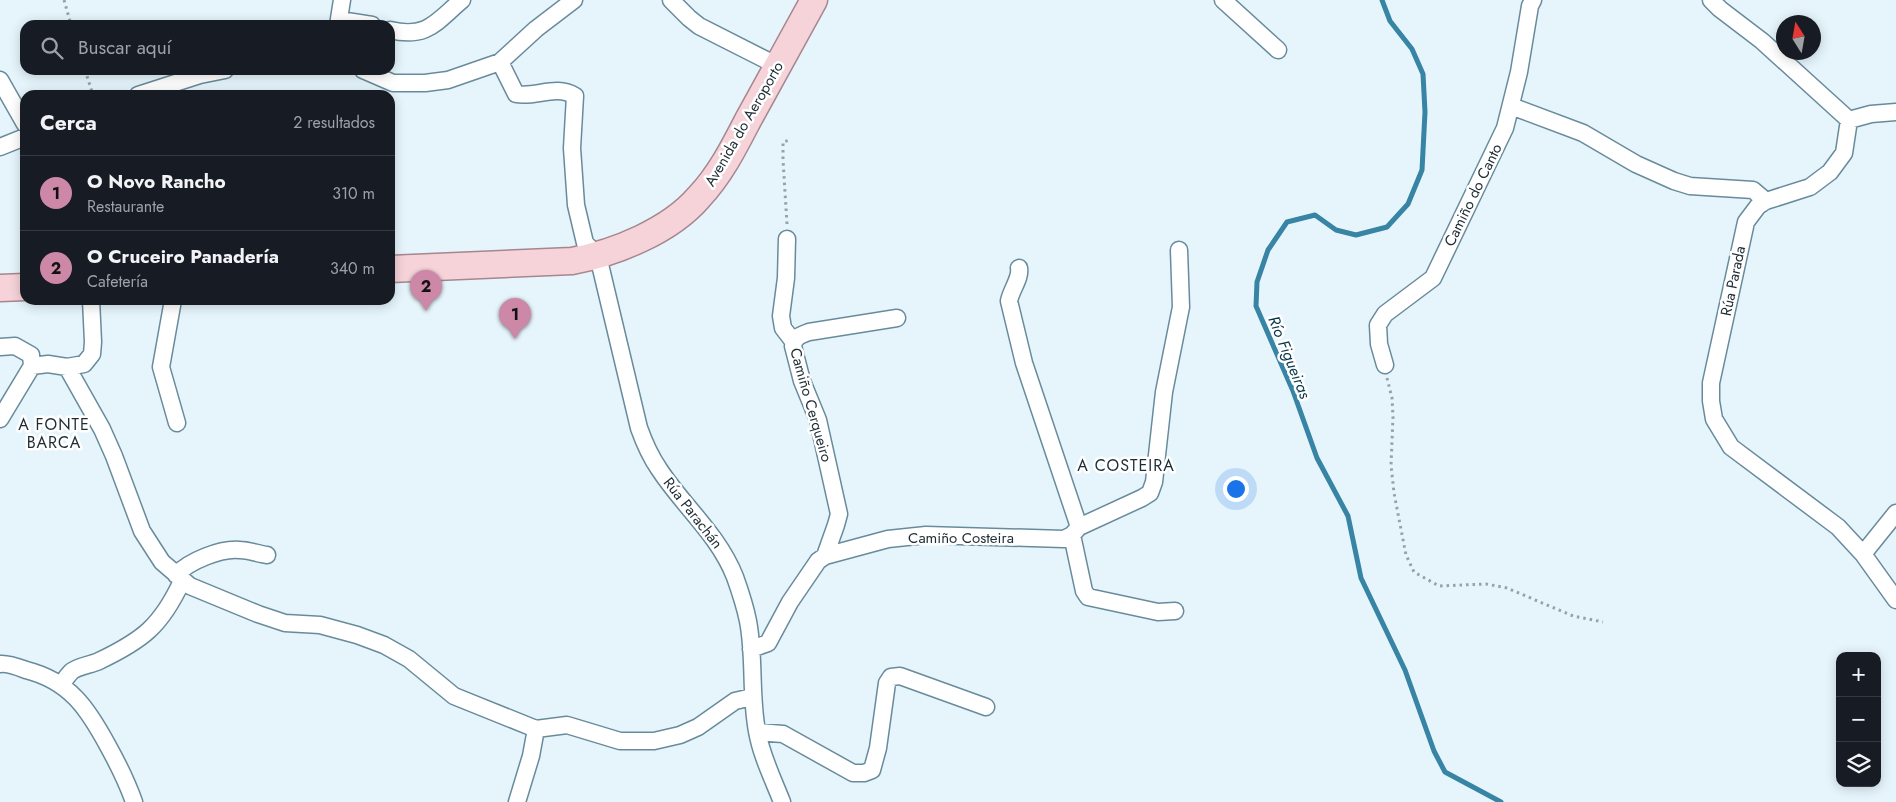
<!DOCTYPE html>
<html lang="es">
<head>
<meta charset="utf-8">
<style>
  :root { --surface:#171b24; --page:#20242c; --text:#f1f3f6; --muted:#9ea1a6; --line:#363941; --accent:#cd88a7 }
  body { margin:0; font-family:Jost,sans-serif; background:var(--page); color:var(--text) }
  .controls { position:absolute; right:15px; bottom:15px; display:grid; overflow:hidden; border-radius:10px; box-shadow:0 2px 12px #0003 }
  .controls button { width:45px; height:45px; display:grid; place-items:center; padding:0; border:0; border-bottom:1px solid var(--line); background:var(--surface); color:var(--text); font:25px sans-serif }
  .compass { position:absolute; left:1776px; top:15px; width:45px; height:45px; border-radius:50%; background:var(--surface); box-shadow:0 2px 12px #0003; rotate:349deg }
  .you { position:absolute; left:1235px; top:488px; width:18px; height:18px; margin:-12px; border:4px solid #fff; border-radius:50%; background:#1a73e8; box-shadow:0 0 0 8px #1a73e833 }
  .badge { display:grid; place-items:center; width:32px; height:32px; border-radius:50%; background:var(--accent); color:#111; font-size:16px; font-weight:700 }
  .pin { position:absolute; translate:-50% -41px; filter:drop-shadow(0 1px 2px #0008) }
  .pin::after { content:''; position:absolute; top:26px; width:18px; height:15px; background:inherit; clip-path:polygon(0 0,100% 0,50% 100%) }
  .list { margin:0; padding:0; list-style:none }
  h2 { display:flex; justify-content:space-between; align-items:center; height:65px; margin:0; padding:0 20px; font-size:21px }
  h2 small { font-size:16px; font-weight:400; color:var(--muted) }
  .list li { display:grid; grid-template-columns:32px 1fr auto; gap:15px; align-items:center; box-sizing:border-box; height:75px; padding:0 20px; border-top:1px solid var(--line) }
  .list b { display:block; font-size:19px; white-space:nowrap }
  .list p { margin:0; font-size:16px; white-space:nowrap; color:var(--muted) }
  .list em { font-size:16px; font-style:normal; color:var(--muted) }
  .icon { flex:none; width:28px; height:28px; fill:none; stroke:currentColor; stroke-width:2; stroke-linecap:round; stroke-linejoin:round }
  .map { position:relative; flex:none; width:1896px; height:802px; overflow:hidden }
  .search { position:absolute; background:var(--surface); box-shadow:0 2px 12px #0003; left:20px; top:20px; width:375px; height:55px; display:flex; align-items:center; gap:12px; box-sizing:border-box; padding:0 18px; border-radius:15px; color:var(--muted); font-size:19px }
  .panel { position:absolute; background:var(--surface); box-shadow:0 2px 12px #0003; left:20px; top:90px; width:375px; height:215px; border-radius:15px }
  .map>svg:first-child { display:block }
</style>
</head>
<body>
<div class="map">
<svg width="1896" height="802" viewBox="0 0 1896 802">
  <rect width="100%" height="100%" fill="#e6f5fc"/>
  <g fill="none" stroke-linecap="round" stroke-linejoin="round">
    <path stroke="#3784a4" stroke-width="5" d="M1382,0L1390,21L1412,49L1423,74L1425,112L1422,170L1408,204L1387,227L1356,235L1336,230L1315,215L1287,222L1268,250L1257,282L1256,306L1293,391L1317,458L1348,516L1361,578L1405,670L1434,751L1445,772L1501,802"/>
    <defs>
      <path id="minor" d="M671,0L689,18L699,26L778,66
        M1223,0L1278,50
        M1711,0L1720,9L1762,41L1849,120L1844,153L1830,172L1810,187L1766,201L1758,206L1746,222L1711,383V401L1714,419L1731,447L1838,527L1863,554L1896,600
        M340,20L372,25
        M338,25L342,0
        M390,30C427,39 436,22 462,0
        M500,62L536,29L574,0
        M363,70L393,83H425L448,80L500,62L516,94C536,98 556,84 575,96L572,148L576,205L585,243L598,256L639,428C644,442 650,456 659,469C683,506 718,534 735,577C740,591 745,606 748,621C755,657 750,694 757,731C761,755 773,779 782,802
        M0,80L25,124
        M138,95L200,75L225,70
        M1511,106L1583,133L1636,164L1674,181L1690,186L1753,190L1766,201
        M1849,120L1871,114L1896,112
        M0,147L25,137
        M787,239L786,278L781,316L783,328L793,341
        M1019,268C1021,278 1011,290 1009,301L1024,363L1079,527
        M173,300L161,367L177,423
        M0,347L15,346L31,355L32,366L0,419
        M1385,365L1379,344L1378,325L1385,314L1433,278L1505,128L1519,72L1530,6L1533,0
        M32,366L48,364L67,367L84,364L92,354L93,342L91,300
        M67,367L102,429L114,456L142,531L162,562L190,586L258,614L285,623L320,625L357,635L384,645L409,659L454,696L536,729L567,725L620,741H654L680,735L698,727L735,701L752,697
        M1072,535L1084,591L1088,597L1158,612L1175,611
        M1863,554L1896,513
        M825,556L836,525L839,514L818,420L802,381L793,346C794,337 801,335 809,332L897,318
        M176,575C189,561 221,548 240,550C249,550 258,554 267,555
        M751,649L768,643L790,602L818,561L825,556L888,539L926,535L1064,539L1072,535L1079,527L1142,498L1150,493L1154,482L1164,392L1181,307L1179,250
        M0,664C8,663 18,667 26,670C70,681 88,709 108,746C118,764 127,782 134,802
        M61,685C64,681 67,676 71,672C77,666 91,665 99,661C143,640 161,626 182,581
        M757,732L783,734L853,773H864L872,770L878,748L887,683L891,677L900,676L986,707
        M517,802L531,756L536,729"/>
      <path id="primary" d="M390,269L572,261C615,253 670,231 699,197C720,175 734,147 748,120C770,80 792,40 814,0
        M0,288L25,287"/>
    </defs>
    <use href="#minor" stroke="#688b9c" stroke-width="19"/>
    <use href="#primary" stroke="#a6868f" stroke-width="29"/>
    <path stroke="#94a3aa" stroke-width="3" stroke-dasharray="2.5 4" stroke-linecap="butt" d="M64,0L71,25
      M85,70L93,95
      M787,224L783,160V142L790,140
      M1387,378L1392,398L1393,417L1391,465L1394,493L1406,555L1414,572L1439,586L1486,584L1507,588L1573,616L1603,622"/>
    <use href="#minor" stroke="#fff" stroke-width="16"/>
    <use href="#primary" stroke="#f5d3d9" stroke-width="26"/>
  </g>
  <g text-anchor="middle" stroke-width="5" stroke-linejoin="round" paint-order="stroke">
    <g font-size="15" fill="#1e2c33" stroke="#fff">
      <text transform="translate(744 124) rotate(-60)" y="5">Avenida do Aeroporto</text>
      <text transform="translate(1473 195) rotate(-64)" y="5">Camiño do Canto</text>
      <text transform="translate(1733 281) rotate(-78)" y="5">Rúa Parada</text>
      <text transform="translate(811 405) rotate(74)" y="5">Camiño Cerqueiro</text>
      <text transform="translate(693 513) rotate(52)" y="5">Rúa Parachán</text>
      <text x="961" y="543">Camiño Costeira</text>
    </g>
    <g font-size="16" font-style="italic" fill="#0a394a" stroke="#fff">
      <text transform="translate(1290 357) rotate(68)" y="6">Río Figueiras</text>
    </g>
    <g font-size="16" letter-spacing="1" fill="#1e2c33" stroke="#fff">
      <text x="54" y="430">A FONTE<tspan x="54" dy="18">BARCA</tspan></text>
      <text x="1126" y="471">A COSTEIRA</text>
    </g>
  </g>
</svg>
<div class="controls">
<button>+</button>
<button>−</button>
<button><svg class="icon" aria-label="layers" viewBox="0 0 24 24"><path d="M12 4l9 5-9 5-9-5zM3 14l9 5 9-5"/></svg></button>
</div>
<svg class="compass" viewBox="-18 -18 36 36"><path d="M0-13l5 13h-10z" fill="#e53935"/><path d="M0 13l5-13h-10z" fill="#9ea1a6"/></svg>
<div class="you"></div>
<div class="pin badge" style="left:515px;top:339px">1</div>
<div class="pin badge" style="left:426px;top:311px">2</div>
<div class="search"><svg class="icon" aria-label="search" viewBox="0 0 24 24"><circle cx="10" cy="10" r="6"/><path d="M15 15l6 6"/></svg>Buscar aquí</div>
<section class="panel">
<h2>Cerca<small>2 resultados</small></h2>
<ul class="list">
<li><span class="badge">1</span><div><b>O Novo Rancho</b><p>Restaurante</p></div><em>310 m</em></li>
<li><span class="badge">2</span><div><b>O Cruceiro Panadería</b><p>Cafetería</p></div><em>340 m</em></li>
</ul>
</section>
</div>
</body>
</html>
